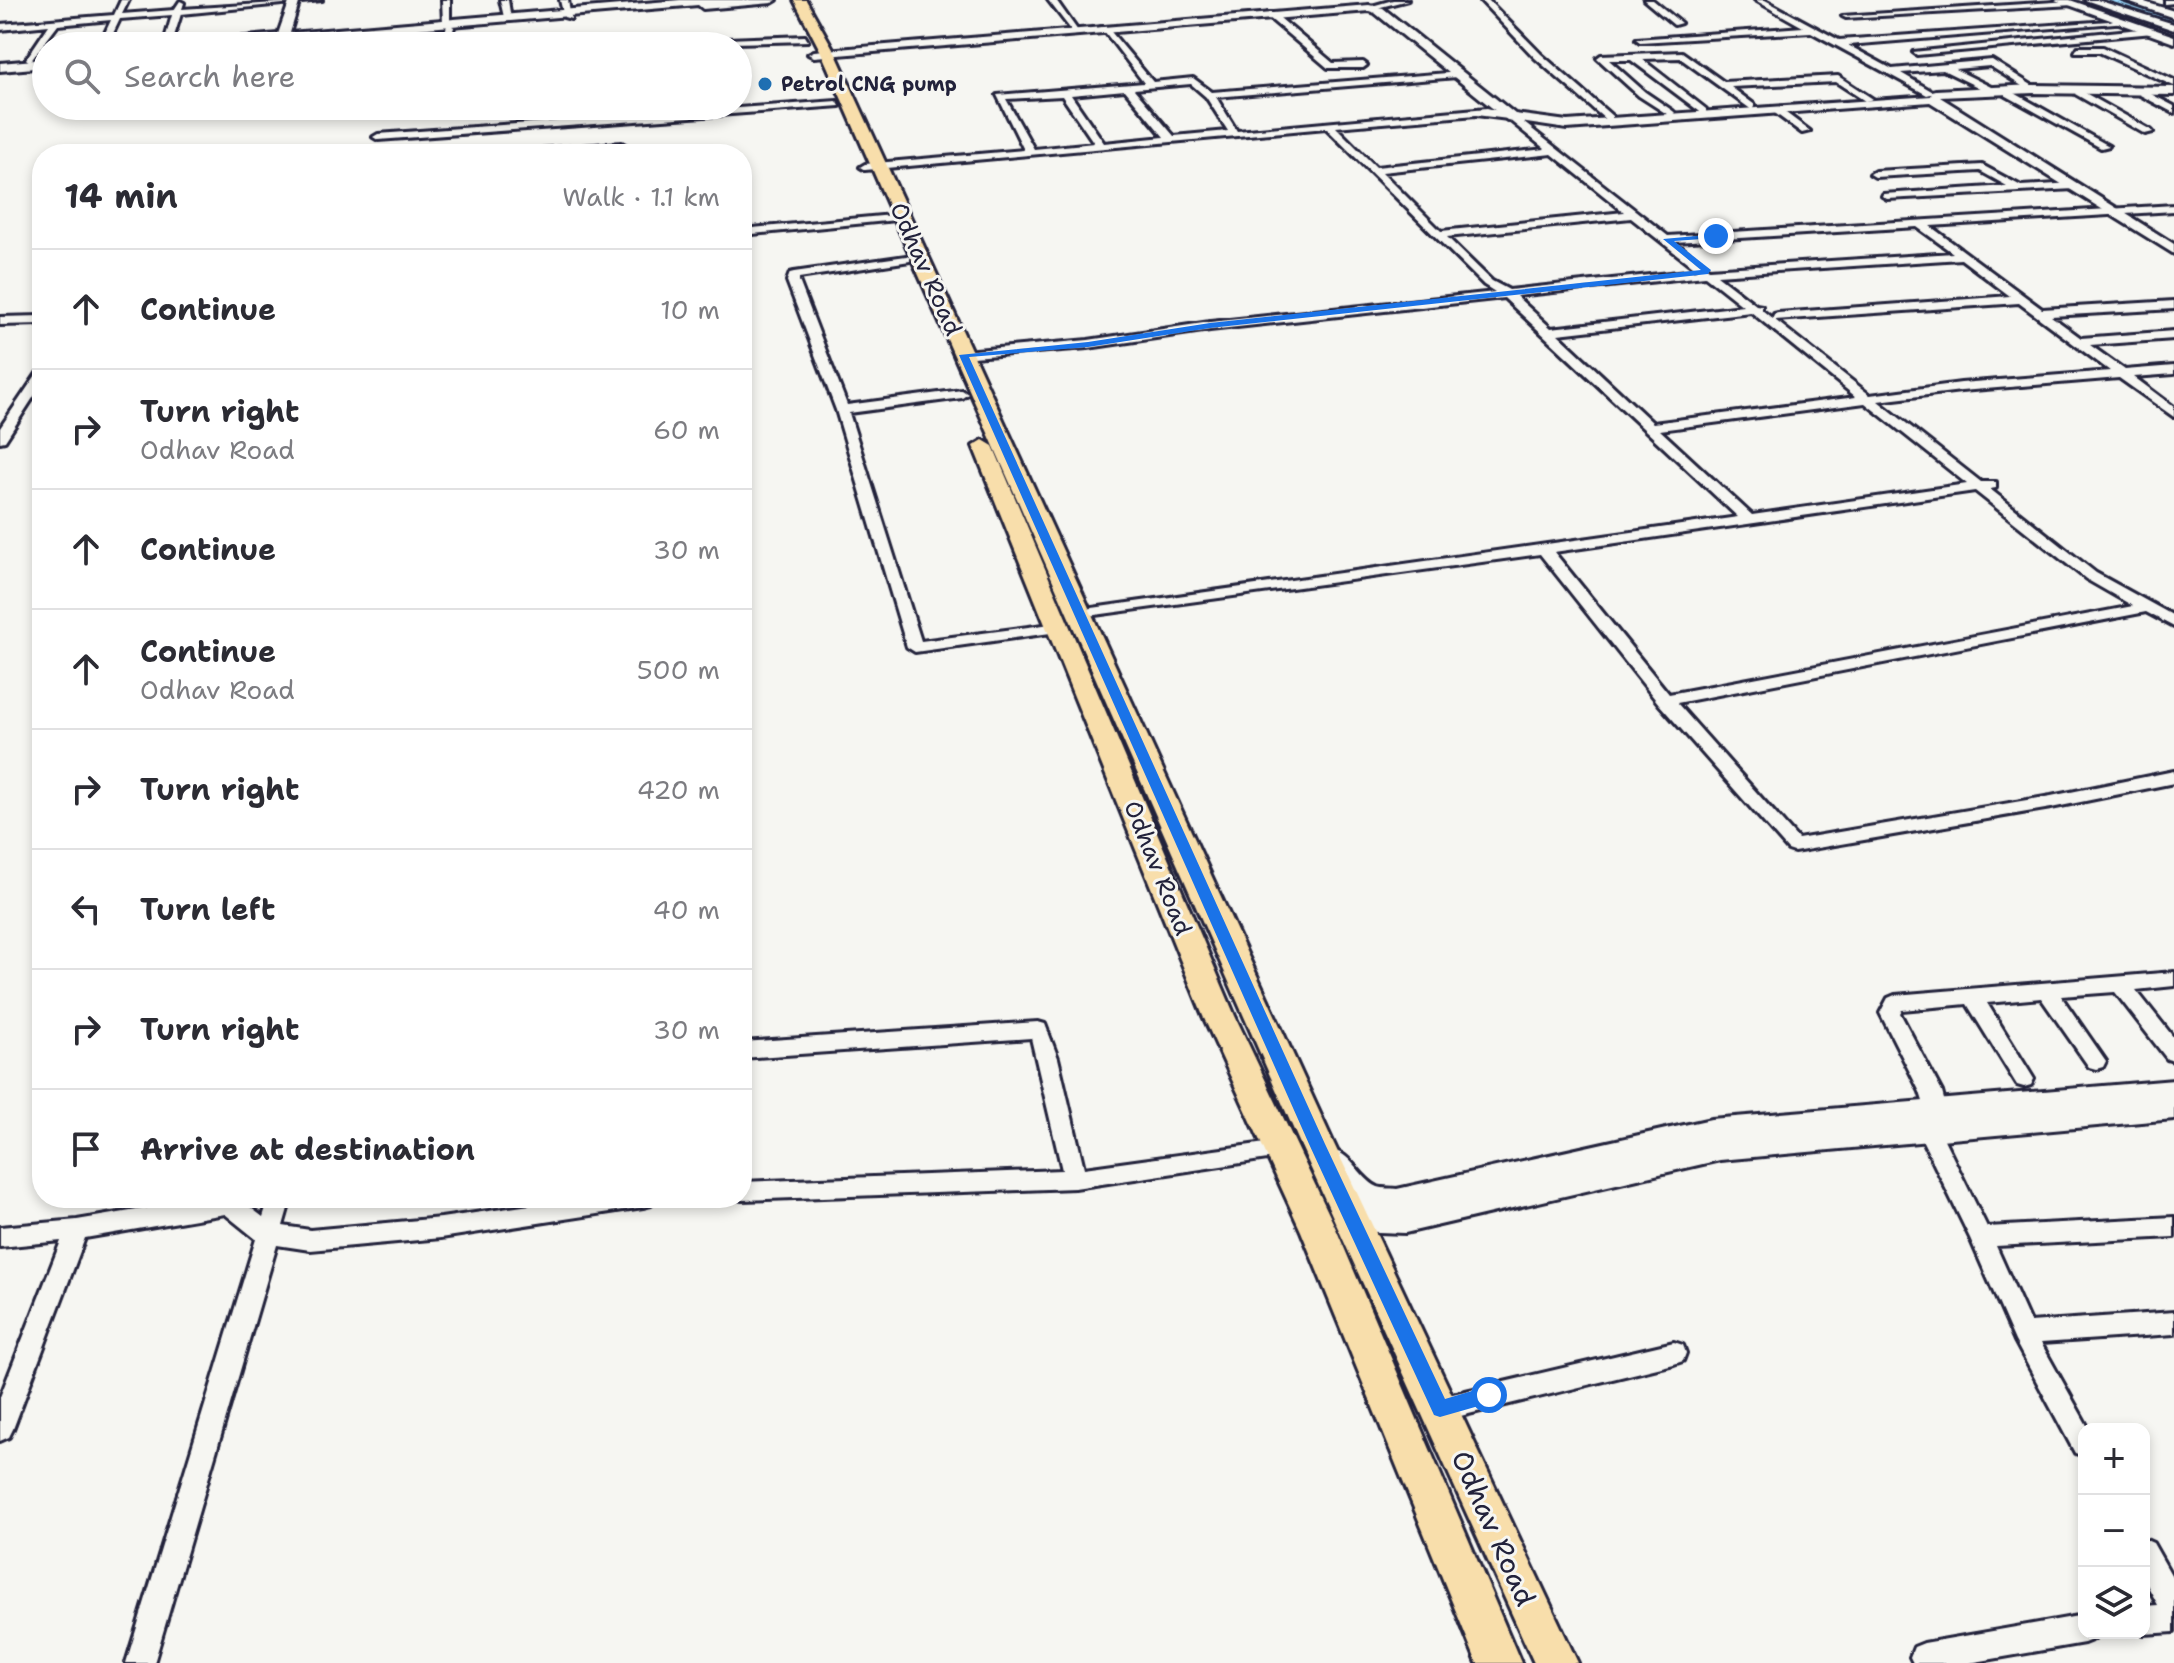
<!DOCTYPE html>
<html lang="en">
<head>
<meta charset="utf-8">
<style>
  :root { --surface:#fff; --page:#f7f7f7; --text:#2b2b33; --muted:#7c7c81; --line:#e1e1e2 }
  body { margin:0; font-family:"Shantell Sans",sans-serif; background:var(--page); color:var(--text) }
  .controls { position:absolute; right:24px; bottom:24px; display:grid; overflow:hidden; border-radius:16px; box-shadow:0 4px 12px #0003 }
  .controls button { width:72px; height:72px; display:grid; place-items:center; padding:0; border:0; border-bottom:2px solid var(--line); background:var(--surface); color:var(--text); font:40px sans-serif }
  .stop { position:absolute; width:24px; height:24px; margin:-18px; border:6px solid #1a73e8; border-radius:50%; background:#fff }
  .stop.end { background:#1a73e8; border-color:#fff; box-shadow:0 2px 8px #0008 }
  .list { margin:0; padding:0; list-style:none }
  h2 { display:flex; justify-content:space-between; align-items:center; height:104px; margin:0; padding:0 32px; font-size:34px }
  h2 small { font-size:26px; font-weight:400; color:var(--muted) }
  .list li { display:grid; grid-template-columns:52px 1fr auto; gap:24px; align-items:center; box-sizing:border-box; height:120px; padding:0 32px; border-top:2px solid var(--line) }
  .list b { display:block; font-size:30px; white-space:nowrap }
  .list p { margin:0; font-size:26px; white-space:nowrap; color:var(--muted) }
  .list em { font-size:26px; font-style:normal; color:var(--muted) }
  .icon { flex:none; width:44px; height:44px; fill:none; stroke:currentColor; stroke-width:2; stroke-linecap:round; stroke-linejoin:round }
  .map { position:relative; flex:none; width:2174px; height:1663px; overflow:hidden }
  .search { position:absolute; background:var(--surface); box-shadow:0 4px 12px #0003; left:32px; top:32px; width:720px; height:88px; display:flex; align-items:center; gap:20px; box-sizing:border-box; padding:0 28px; border-radius:44px; color:var(--muted); font-size:30px }
  .panel { position:absolute; background:var(--surface); box-shadow:0 4px 12px #0003; left:32px; top:144px; width:720px; height:1064px; border-radius:32px }
  .map>svg:first-child { display:block }
</style>
</head>
<body>
<div class="map">
<svg width="2174" height="1663" viewBox="0 0 2174 1663">
  <rect width="100%" height="100%" fill="#f6f6f2"/>
  <filter id="ink" filterUnits="userSpaceOnUse"><feTurbulence type="fractalNoise" baseFrequency=".0125" numOctaves="2"/><feDisplacementMap in="SourceGraphic" scale="16" xChannelSelector="R" yChannelSelector="G"/><feConvolveMatrix kernelMatrix="1 2 1 2 8 2 1 2 1" color-interpolation-filters="sRGB"/></filter>
  <g filter="url(#ink)">
    <g fill="none" stroke-linecap="round" stroke-linejoin="round">
      <path fill="#99d7fa" fill-rule="evenodd" d="M2106,0H2119L2174,17V23Z"/>
      <defs>
        <path id="street" d="M121,0H129L122,14L174,10L180,1L184,3L182,9L322,0L181,14L171,46H163L172,15L120,19L107,46H99L111,20L58,25L30,62L26,59L49,25L0,30V24L114,15Z
          M442,0H450V25L454,27L449,46H441L447,25L443,23Z
          M500,0H508L511,19L504,17Z
          M560,0H568L571,19L564,17Z
          M1048,0H1056L1078,31H1072Z
          M1393,0H1408L1369,10L1365,8Z
          M1480,0H1488L1541,54L1612,116V120H1606L1535,58Z
          M1644,0H1653L1681,23L1674,25Z
          M1755,0H1765L1839,40L2123,20L2127,22L1848,45L1892,69L1992,60L2038,89L2030,91L1990,66L1955,69L1995,89L1992,94L1943,70L1901,73L1935,93L1927,95L1811,32L1640,42L1636,39L1803,27Z
          M2085,0H2097L2174,24V30Z
          M2165,0H2174V3L2165,4Z
          M2070,1L2073,5L1846,18L1842,16Z
          M1268,13H1274L1333,63L1363,62L1367,65L1363,68H1328L1268,17Z
          M1101,27H1107L1153,82L1193,78L1212,92L1460,72L1457,77L1216,97L1237,131L1487,108L1514,115L1668,236L2174,205V211L1930,226L2042,309L2174,301V309L2051,316L2081,338L2174,331V339L2090,345L2125,370L2174,366V374L2134,377L2174,407V417L2119,378L1961,391L1878,401L1981,482H1996V488L1990,489L2096,573L2174,616V627L2146,612L1677,703L1798,839L2051,796L2174,771V783L2051,808L1794,852L1788,850L1659,704L1540,554L1073,618L1070,615L1078,610L1738,517L1504,298L1210,330L1088,348L960,358L958,355L964,351L1088,340L1210,322L1495,292L1484,285L1326,128L865,170L860,167L865,164L1024,150L997,95L1144,83ZM1191,84L1206,97L1228,131L1174,136L1134,89ZM1125,90L1164,137L1104,143L1071,95ZM1062,96L1094,143L1034,149L1006,99ZM1476,115L1508,119L1545,149L1376,167L1336,127ZM1552,154L1624,212L1441,231L1382,172ZM1631,218L1697,270L1509,290L1492,281L1447,237ZM1917,227L1953,253L1709,269L1675,242ZM1961,259L2010,296L1778,313L1774,314L1773,319L1762,310V306L1756,305L1717,275ZM1705,276L1743,306L1551,328L1516,296ZM2019,303L2110,371L1961,383L1870,395L1775,320ZM1751,312L1856,397L1653,423L1558,334ZM1865,403L1967,484L1752,515L1660,430ZM1975,491L2086,579L2133,606L1669,694L1554,552Z
          M2150,28L2153,33L1917,55L1913,52Z
          M805,36L808,41L618,46L622,43Z
          M2078,47H2103L2174,80V86L2099,52H2075Z
          M1682,52L1724,82L1838,76L1873,99L1865,101L1836,82L1731,87L1755,105L1752,110L1680,58L1642,59L1706,109V113L1703,114L1631,60H1609L1645,92L1673,111L1675,113L1670,116L1639,96L1597,58L1601,55Z
          M2078,89L2151,130L2153,132L2145,134L2075,94Z
          M2143,90L2174,106V113L2140,95Z
          M2005,91H2011L2109,146L2101,148L2005,95Z
          M837,101L840,106L378,140L373,137L378,134Z
          M426,106H466L461,109L385,115L380,112Z
          M1772,107H1778L1810,131L1802,133L1772,111Z
          M622,143L627,146L625,148L554,154H509L514,151Z
          M1982,165L2021,186L2074,183L2079,186L2074,189L1887,199L1882,196L1883,194L2007,186L1980,171L1875,177L1870,174L1875,171Z
          M903,214L907,215V219L742,235V229Z
          M906,256L910,257V261L799,278V281L847,405L962,390L968,394L962,398L849,413L921,641L1059,623L1065,625L1067,628L1065,631L915,652L907,647L836,410L787,281L790,273L794,272Z
          M42,316V324L0,325V317Z
          M42,371V384L5,441L0,442V428L38,372Z
          M2174,972V986L2136,990L2174,1038V1061L2167,1059L2115,992L2061,996L2106,1061L2103,1067L2096,1069L2089,1067L2041,998L1987,1003L2034,1079L2031,1085L2024,1087L2017,1085L1967,1004L1902,1010L1900,1013L1942,1092L1947,1111L1944,1117L1936,1120L1928,1117L1920,1092L1880,1013L1888,998L1895,995Z
          M1038,1022L1045,1024L1058,1058L1084,1168L1280,1141L1288,1144L1291,1150L1288,1156L1075,1188L742,1200L735,1198H742V1182L1062,1170L1031,1038L742,1058V1042Z
          M1928,1120L1936,1123L1987,1227L2174,1217V1237L1996,1246L2030,1322L2174,1312V1334L2041,1343L2089,1429H2084V1456L2075,1453L2015,1341L1970,1238L1917,1129L1920,1123Z
          M208,1198H238L263,1217L269,1198H291L283,1226L310,1230L441,1218L578,1198H654L651,1205L643,1207L441,1238L310,1250L277,1245L154,1663H126L256,1239L225,1214L85,1238L13,1429L9,1437L0,1441V1397L61,1241L0,1247V1227L77,1220Z
          M1674,1342L1683,1345L1686,1353L1683,1361L1674,1364L1440,1421L1431,1417L1428,1409L1431,1401L1440,1397Z
          M2144,1539L2153,1543L2174,1580V1632L2144,1634L2142,1633L2144,1606L2158,1605L2144,1579Z
          M2084,1615V1633H2096L2094,1639L2084,1643L1969,1663H1913L1910,1657L1914,1647L1924,1643Z"/>
        <path id="secondary" d="M290,0H300L290,33L680,0H777L772,3L703,9L698,5L287,40L281,45L276,41L175,46L181,43L278,34Z
          M2055,0H2070L2174,36V43Z
          M2122,0H2138L2174,11V18Z
          M1369,5L1383,8L1515,114L1567,121L1931,96L1932,91L1936,90L2033,85L2174,87V95L2033,93L1940,97L2174,244V254L1930,102L1567,129L1507,120L1375,13L1369,11L814,57L808,54L814,51Z
          M46,59V67L0,71V63Z
          M2174,1080V1119L1720,1160L1405,1233L1352,1231L1341,1227L1337,1218L1341,1209L1357,1205L1321,1170L1316,1161L1321,1152C1349,1143 1356,1177 1378,1187C1383,1189 1391,1188 1397,1189L1711,1119Z"/>
        <path id="primary" d="M794,0H806L835,52L1334,1144L1578,1663H1534L1300,1144L821,52Z
          M983,440L993,446L1235,1016L1337,1231L1521,1663H1477L1301,1231L1203,1016L973,446Z"/>
      </defs>
      <use href="#street" stroke="#22223b" stroke-width="6"/>
      <use href="#secondary" stroke="#22223b" stroke-width="6"/>
      <use href="#primary" stroke="#22223b" stroke-width="6"/>
      <use href="#street" fill="#f6f6f2" fill-rule="evenodd"/>
      <use href="#secondary" fill="#f6f6f2" fill-rule="evenodd"/>
      <use href="#primary" fill="#f8deab" fill-rule="evenodd"/>
    </g>
  </g>
  <path fill="#1a73e8" d="M1719,234L1716,238L1674,241L1711,270L1708,274L1210,328L1088,347L969,357L1325,1144L1445,1399L1489,1386L1496,1389L1498,1395L1496,1401L1440,1417L1434,1415L1309,1144L959,355L1088,342L1210,323L1701,270L1663,239Z"/>
  <circle fill="#1f6fb2" stroke="#f6f6f2" stroke-width="3" cx="765" cy="84" r="8"/>
  <g text-anchor="middle" stroke-width="6" stroke-linejoin="round" paint-order="stroke">
    <g font-size="20" font-weight="bold" fill="#22223b" stroke="#f6f6f2" text-anchor="start">
      <text x="781" y="91">Petrol CNG pump</text>
    </g>
    <g font-size="24" fill="#22223b" stroke="#f6f6f2">
      <text transform="translate(926 269) rotate(66)" y="8">Odhav Road</text>
      <text transform="translate(1158 868) rotate(68)" y="8">Odhav Road</text>
    </g>
    <g font-size="28" fill="#22223b" stroke="#f6f6f2">
      <text transform="translate(1494 1528) rotate(66)" y="10">Odhav Road</text>
    </g>
  </g>
</svg>
<div class="controls">
<button>+</button>
<button>−</button>
<button><svg class="icon" aria-label="layers" viewBox="0 0 24 24"><path d="M12 4l9 5-9 5-9-5zM3 14l9 5 9-5"/></svg></button>
</div>
<div class="stop" style="left:1489px;top:1395px"></div>
<div class="stop end" style="left:1716px;top:236px"></div>
<div class="search"><svg class="icon" aria-label="search" viewBox="0 0 24 24"><circle cx="10" cy="10" r="6"/><path d="M15 15l6 6"/></svg>Search here</div>
<section class="panel">
<h2>14 min<small>Walk · 1.1 km</small></h2>
<ul class="list">
<li><svg class="icon" aria-label="ahead" viewBox="0 0 24 24"><path d="M12 20V5M6 11l6-6 6 6"/></svg><div><b>Continue</b></div><em>10 m</em></li>
<li><svg class="icon" aria-label="right" viewBox="0 0 24 24"><path d="M7 20v-9h11M14 6l5 5-5 5"/></svg><div><b>Turn right</b><p>Odhav Road</p></div><em>60 m</em></li>
<li><svg class="icon" aria-label="ahead" viewBox="0 0 24 24"><path d="M12 20V5M6 11l6-6 6 6"/></svg><div><b>Continue</b></div><em>30 m</em></li>
<li><svg class="icon" aria-label="ahead" viewBox="0 0 24 24"><path d="M12 20V5M6 11l6-6 6 6"/></svg><div><b>Continue</b><p>Odhav Road</p></div><em>500 m</em></li>
<li><svg class="icon" aria-label="right" viewBox="0 0 24 24"><path d="M7 20v-9h11M14 6l5 5-5 5"/></svg><div><b>Turn right</b></div><em>420 m</em></li>
<li><svg class="icon" aria-label="left" viewBox="0 0 24 24"><path d="M17 20v-9H6M10 6l-5 5 5 5"/></svg><div><b>Turn left</b></div><em>40 m</em></li>
<li><svg class="icon" aria-label="right" viewBox="0 0 24 24"><path d="M7 20v-9h11M14 6l5 5-5 5"/></svg><div><b>Turn right</b></div><em>30 m</em></li>
<li><svg class="icon" aria-label="arrive" viewBox="0 0 24 24"><path d="M6 21V4h12l-3 4 3 4H6"/></svg><div><b>Arrive at destination</b></div></li>
</ul>
</section>
</div>
</body>
</html>
